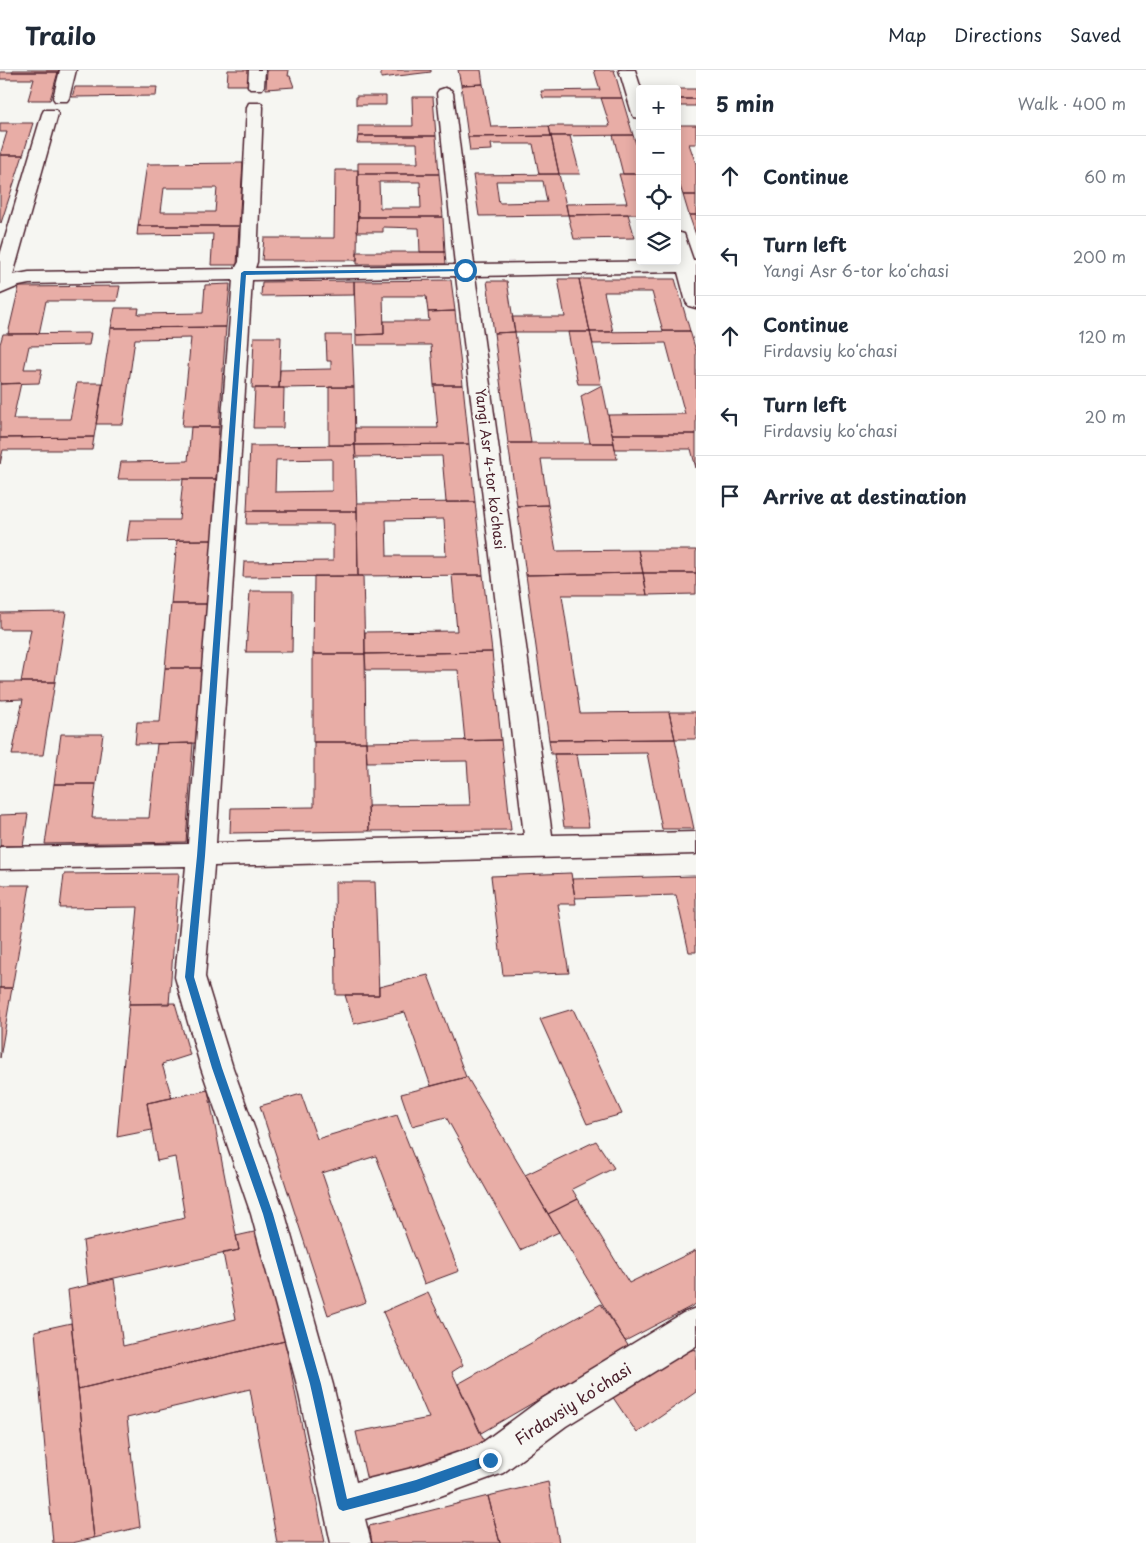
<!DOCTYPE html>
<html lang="en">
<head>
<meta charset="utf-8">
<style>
  :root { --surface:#fff; --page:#f6f6f7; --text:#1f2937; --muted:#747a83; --line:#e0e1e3 }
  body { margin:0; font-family:"Playpen Sans",sans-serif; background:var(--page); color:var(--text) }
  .controls { position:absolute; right:15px; top:15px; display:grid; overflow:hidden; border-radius:5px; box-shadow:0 2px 12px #0003 }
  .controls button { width:45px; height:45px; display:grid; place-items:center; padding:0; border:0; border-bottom:1px solid var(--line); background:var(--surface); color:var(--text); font:25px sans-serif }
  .stop { position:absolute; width:15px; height:15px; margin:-11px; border:4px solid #1f6fb2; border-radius:50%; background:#fff }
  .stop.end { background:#1f6fb2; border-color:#fff; box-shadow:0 1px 5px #0008 }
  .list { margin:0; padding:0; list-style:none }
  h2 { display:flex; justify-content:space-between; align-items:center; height:65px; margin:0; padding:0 20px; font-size:21px }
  h2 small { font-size:16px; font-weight:400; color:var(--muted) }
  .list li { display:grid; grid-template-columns:32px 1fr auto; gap:15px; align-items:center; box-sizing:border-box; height:80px; padding:0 20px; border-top:1px solid var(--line) }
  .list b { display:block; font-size:19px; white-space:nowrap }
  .list p { margin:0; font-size:16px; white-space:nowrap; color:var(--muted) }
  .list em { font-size:16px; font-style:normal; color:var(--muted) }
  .icon { flex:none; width:28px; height:28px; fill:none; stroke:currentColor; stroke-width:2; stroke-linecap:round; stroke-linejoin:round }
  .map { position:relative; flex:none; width:696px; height:1473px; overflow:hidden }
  header { display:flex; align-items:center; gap:30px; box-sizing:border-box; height:70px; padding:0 25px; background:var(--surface); border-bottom:1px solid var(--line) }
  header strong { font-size:24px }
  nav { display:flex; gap:28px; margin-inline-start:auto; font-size:18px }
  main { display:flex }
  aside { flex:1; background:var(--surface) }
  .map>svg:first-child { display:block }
</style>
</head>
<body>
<header>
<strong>Trailo</strong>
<nav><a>Map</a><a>Directions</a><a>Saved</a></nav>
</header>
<main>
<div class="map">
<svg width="696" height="1473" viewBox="0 0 696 1473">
  <rect width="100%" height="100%" fill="#f6f6f2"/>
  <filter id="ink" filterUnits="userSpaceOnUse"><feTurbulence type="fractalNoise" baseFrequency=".02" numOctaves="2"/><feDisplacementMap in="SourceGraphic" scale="10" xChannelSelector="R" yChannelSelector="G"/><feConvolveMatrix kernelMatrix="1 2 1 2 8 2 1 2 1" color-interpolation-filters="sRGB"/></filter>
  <g filter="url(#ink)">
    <path fill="#e8ada6" stroke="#4a1f2b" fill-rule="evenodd" d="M13,0H59L58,2H12Z
      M228,0H250L249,15H227Z
      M267,0H289L288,6H290L294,17L266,19Z
      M381,0H431V2L381,8Z
      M458,0H481L483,14L461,15Z
      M594,0H614L622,28H543L541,21L600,20Z
      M0,2H58L50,30H28L34,9H0Z
      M483,14L491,57L549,56L551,66L468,67L461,15Z
      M75,17H157L156,26L72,27Z
      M677,19H696V29H677Z
      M356,26H386V35H356Z
      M412,27H433L436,66H358V56H413Z
      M601,28H622L633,65L551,66L549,56H610Z
      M677,29H696V36H677Z
      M0,53H33L23,85H0L7,62H0Z
      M677,55H696V74H689L696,94V125H683L677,107Z
      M613,65H633L640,86V104H623Z
      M358,66H436L439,104H358V93H418L417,73H357Z
      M551,66L559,104H539L533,74H491L492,80L470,81L468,67Z
      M551,66H570L580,104H559Z
      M0,85H23L1,153L0,152Z
      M243,93L239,156H138L147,94ZM164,118H217L215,142H161Z
      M335,100H358L357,190H262L264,168H334Z
      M358,104H439L443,147H358ZM379,112H420L421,138H380Z
      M559,104L568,145L479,146L473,105ZM496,111H543L547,132L499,133Z
      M619,104H640V144L568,145L566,134L627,133Z
      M683,125H696V145H689Z
      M628,144L635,168L574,169L568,145Z
      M689,145H696V165Z
      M358,147H443L445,182H420L419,158L383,157V162H357Z
      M138,156H239L237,195H211L213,164L137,165Z
      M357,182H445L446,194H357Z
      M558,209H579L590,262H515L512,247H565Z
      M579,209H675L690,261H663L652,222H604L613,262H590Z
      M451,210L455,241L428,242L426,226H383L384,264L356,265L354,211Z
      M354,211V225L261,226L262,212Z
      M487,211H507L515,262L494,263Z
      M230,214L226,257L111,258L115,238H139L138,244L203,243L205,215Z
      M120,216L117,231H46L39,264H8L19,217Z
      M455,241L463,315H434L431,275H356V265L384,264V251H429L428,242Z
      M226,257L219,357H182L191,268L135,269L123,354H96L111,258Z
      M690,261L696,281V364H612L608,345L685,344L666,273L593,274L590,262Z
      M515,262L531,373H508L494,263Z
      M568,262H590L601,314H578Z
      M91,263L89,275L29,276L24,299H42L39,313L0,314V274L3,264Z
      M326,265H352L354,317L279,318L280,300L331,299V291H327Z
      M254,267H281L279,318H252Z
      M21,313L13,349H70L77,313H103L94,367L0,368V314Z
      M434,315H463L469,374L355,375V358H438Z
      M602,315L614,373H590L581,326Z
      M329,317H354L355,375H329Z
      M255,318H284L283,358H253Z
      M191,357H219L216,409H118L121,392L188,391Z
      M612,364H696V398L691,379H615Z
      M94,367L92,380H3L0,394V368Z
      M508,373H614L617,389H541L548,435L517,436Z
      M469,374L475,432H446L442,386L356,387L355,375Z
      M355,375L357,441H247L250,376ZM332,389V421L275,422L276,390Z
      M183,409H216L212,470L127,471L130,450H179Z
      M475,432L483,505L358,506L357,433ZM444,449L446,486H387L386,450Z
      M548,435L556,481L638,480L643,503L526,505L517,436Z
      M247,441H357L358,506L243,507L244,492L333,491V454H246Z
      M177,470H212L207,534H171Z
      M638,480H696V503H643Z
      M643,503L647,525H562L580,643L669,642L675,669L549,670L526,505Z
      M643,503H696V524L647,525Z
      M452,505H483L492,582L365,584V562L457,561Z
      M314,506H363L365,584H313Z
      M250,521H293L292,582H246Z
      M171,534H207L202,598H165Z
      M66,542L55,612H21L31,559H0V543Z
      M492,582L501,670L465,671L458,600H366L365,584Z
      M313,584H365L366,672H313Z
      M165,598H202L197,673L135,674L137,652H160Z
      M0,612H55L43,685H12L23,629L0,630Z
      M669,642H696V669H675Z
      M61,664H103L96,714H54Z
      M675,669L694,759H662L647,683L551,684L549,670Z
      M501,670L511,760L369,761L368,736L470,735L467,691L367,692L366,672Z
      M314,672H366L369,761L230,763L231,738L314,737Z
      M193,673L186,772L45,774L54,714H96L92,748H149L157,674Z
      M554,684H577L589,757H564Z
      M28,744L23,776H0V745Z
      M179,803L169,934H129L138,837L60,838L64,804Z
      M571,803L576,834H558L569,903L503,905L491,806Z
      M696,806V882H689L676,825L575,828L572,809Z
      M335,812H375L379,925H336Z
      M0,815H30L12,918H0Z
      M428,905L466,1007L431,1016L405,942L354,954L345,925H379V917Z
      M0,918H12L0,988Z
      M175,933L190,985L162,994L172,1028L147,1033L152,1060L117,1067L129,934Z
      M573,939L622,1044L587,1054L540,949Z
      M467,1007L559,1162L520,1180L446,1047L412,1056L401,1024Z
      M208,1020L239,1180L88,1214L83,1171L185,1148L175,1087L157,1091L147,1033Z
      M301,1024L317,1069L397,1045L459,1201L424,1214L376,1086L322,1103L366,1232L328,1245L260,1036Z
      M596,1071L614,1098L572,1119L578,1129L548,1144L525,1105Z
      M578,1129L629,1213L696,1180V1234L625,1271L548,1144Z
      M263,1160L285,1271L78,1319L68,1220L114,1209L123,1276L236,1249L223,1183L239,1180L236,1166Z
      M428,1222L463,1295L452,1302L489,1382L367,1411L356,1362L429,1348L383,1242Z
      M601,1234L629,1277L481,1363L458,1314Z
      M71,1253L94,1468L72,1473H53L35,1261Z
      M285,1271L325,1473H277L250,1319L127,1348L140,1457L94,1468L78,1319Z
      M696,1279V1322L637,1363L612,1326L674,1284Z
      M548,1412L559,1473H500L488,1426Z
      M488,1426L500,1473H372L369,1456Z"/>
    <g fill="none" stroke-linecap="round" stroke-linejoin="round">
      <defs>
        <path id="street" d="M60,0H76L69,28L67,31H55L53,28Z
          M249,0H265L264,16L262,19H250L248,16Z
          M619,0H635L641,19L640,48L634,47L632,43Z
          M445,18L451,20L453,23L474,194L677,191V162L684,164L693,190H696V238L689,236L686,232L678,202L475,206L552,765L696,762V784L214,796L205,907L233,998L285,1144L333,1315L356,1412L416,1397L479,1375L540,1330L683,1243L696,1238V1276L566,1356L503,1403L416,1435L365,1449L371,1473H331L297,1315L251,1144L201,998L175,907L186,796L0,799V777L188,774L233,210L29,214L19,216L0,224V185L42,44L44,40H56L58,44L13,205L29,202L235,199L239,192L247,37L249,33H261L263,37L257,192L255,198L455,195L437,23L439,20ZM456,206L524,765L216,773L252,210Z"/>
      </defs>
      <use href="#street" stroke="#4a1f2b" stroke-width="3"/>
      <use href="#street" fill="#f6f6f2" fill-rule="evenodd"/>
    </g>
  </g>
  <path fill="#1f6fb2" d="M465,199L467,201L246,205L205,786L194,907L222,998L273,1144L321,1314L347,1429L416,1410L490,1384L494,1386L495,1390L494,1394L490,1395L416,1422L343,1441L339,1439L337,1435L310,1314L263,1144L212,998L185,907L197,786L241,203L244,201Z"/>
  <g text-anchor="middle" stroke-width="5" stroke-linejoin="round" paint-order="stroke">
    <g font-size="14" fill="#4a1f2b" stroke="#f6f6f2">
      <text transform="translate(490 399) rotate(83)" y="5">Yangi Asr 4-tor koʻchasi</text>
    </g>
    <g font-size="16" fill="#4a1f2b" stroke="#f6f6f2">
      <text transform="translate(573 1334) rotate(-33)" y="6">Firdavsiy koʻchasi</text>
    </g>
  </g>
</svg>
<div class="controls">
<button>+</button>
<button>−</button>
<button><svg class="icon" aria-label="locate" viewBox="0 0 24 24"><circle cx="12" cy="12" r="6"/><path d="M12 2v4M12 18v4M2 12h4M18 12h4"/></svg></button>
<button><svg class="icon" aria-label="layers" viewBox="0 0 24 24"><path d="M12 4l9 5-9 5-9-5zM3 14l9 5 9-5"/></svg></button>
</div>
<div class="stop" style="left:465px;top:200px"></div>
<div class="stop end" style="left:490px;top:1390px"></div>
</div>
<aside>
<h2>5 min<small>Walk · 400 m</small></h2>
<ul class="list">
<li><svg class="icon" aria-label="ahead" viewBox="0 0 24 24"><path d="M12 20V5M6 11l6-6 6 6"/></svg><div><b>Continue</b></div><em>60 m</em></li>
<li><svg class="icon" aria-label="left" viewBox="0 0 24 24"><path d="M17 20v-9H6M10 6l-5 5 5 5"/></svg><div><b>Turn left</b><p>Yangi Asr 6-tor koʻchasi</p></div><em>200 m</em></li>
<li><svg class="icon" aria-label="ahead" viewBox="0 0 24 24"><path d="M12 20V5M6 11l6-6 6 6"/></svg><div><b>Continue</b><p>Firdavsiy koʻchasi</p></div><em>120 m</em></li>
<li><svg class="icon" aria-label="left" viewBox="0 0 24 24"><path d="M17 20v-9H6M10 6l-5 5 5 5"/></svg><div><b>Turn left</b><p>Firdavsiy koʻchasi</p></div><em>20 m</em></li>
<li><svg class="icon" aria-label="arrive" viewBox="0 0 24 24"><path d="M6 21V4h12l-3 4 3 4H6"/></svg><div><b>Arrive at destination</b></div></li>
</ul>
</aside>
</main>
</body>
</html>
